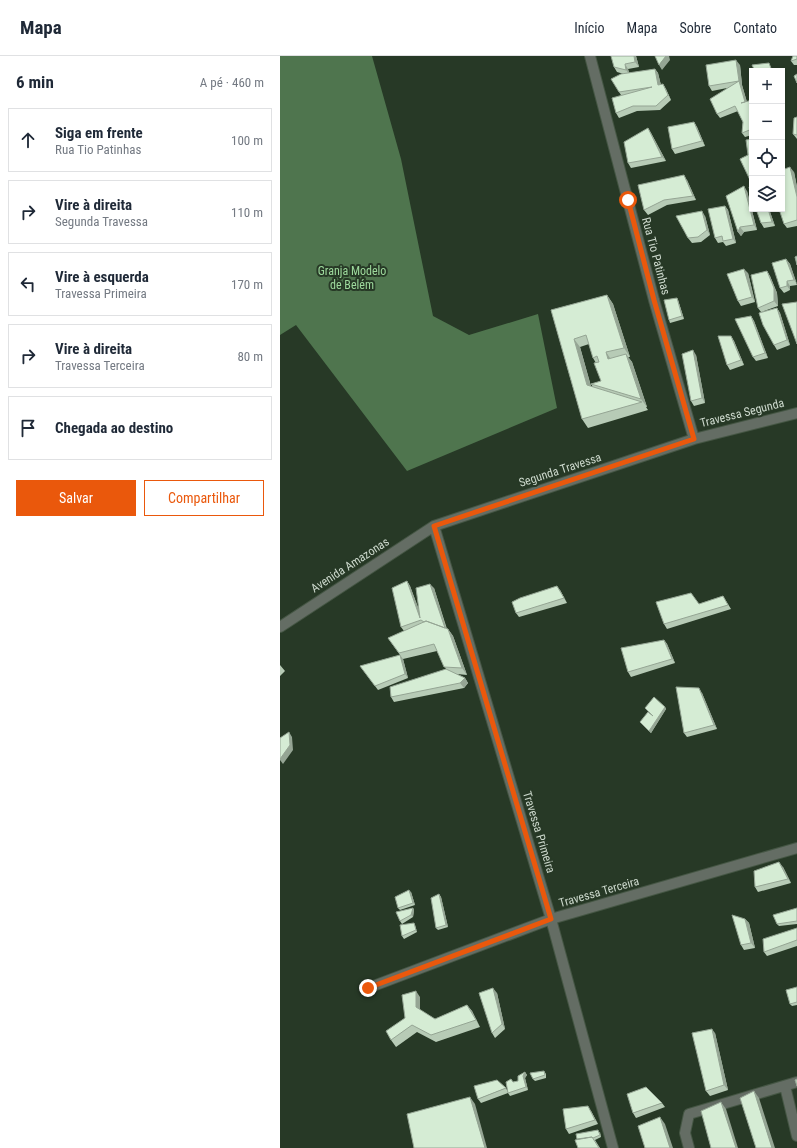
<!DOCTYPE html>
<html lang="pt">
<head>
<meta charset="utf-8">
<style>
  :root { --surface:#fff; --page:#f6f6f7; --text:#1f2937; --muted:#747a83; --line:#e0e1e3; --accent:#ea580c }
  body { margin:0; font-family:"Roboto Condensed",sans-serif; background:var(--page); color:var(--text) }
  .controls { position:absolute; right:12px; top:12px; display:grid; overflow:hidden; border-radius:0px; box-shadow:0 2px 6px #0003 }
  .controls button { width:36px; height:36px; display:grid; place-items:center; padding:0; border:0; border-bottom:1px solid var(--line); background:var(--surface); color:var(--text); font:20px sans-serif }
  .stop { position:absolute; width:12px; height:12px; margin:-9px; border:3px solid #ea580c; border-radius:50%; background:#fff }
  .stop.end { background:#ea580c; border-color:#fff; box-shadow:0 1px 4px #0008 }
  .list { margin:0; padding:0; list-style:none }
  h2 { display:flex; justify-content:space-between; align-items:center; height:52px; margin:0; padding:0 16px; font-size:17px }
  h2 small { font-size:13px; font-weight:400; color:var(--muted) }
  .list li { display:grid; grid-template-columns:26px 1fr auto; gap:12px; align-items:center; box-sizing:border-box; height:64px; margin:0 8px 8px; padding:0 8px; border:1px solid var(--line); border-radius:0px }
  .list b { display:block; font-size:15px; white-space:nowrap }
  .list p { margin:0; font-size:13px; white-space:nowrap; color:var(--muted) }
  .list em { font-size:13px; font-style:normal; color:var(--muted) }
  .actions { display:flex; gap:8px; padding:12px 16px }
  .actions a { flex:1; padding:9px 0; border:1px solid var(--accent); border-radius:0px; text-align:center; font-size:14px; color:var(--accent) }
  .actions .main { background:var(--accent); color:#fff }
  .icon { flex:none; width:22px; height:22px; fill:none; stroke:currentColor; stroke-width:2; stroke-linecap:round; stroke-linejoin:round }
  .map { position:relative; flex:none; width:517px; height:1092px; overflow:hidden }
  header { display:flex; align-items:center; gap:24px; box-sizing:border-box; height:56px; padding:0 20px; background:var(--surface); border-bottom:1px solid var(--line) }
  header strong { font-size:19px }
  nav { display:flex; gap:22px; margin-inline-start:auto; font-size:14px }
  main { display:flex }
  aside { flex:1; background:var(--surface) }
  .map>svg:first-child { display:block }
</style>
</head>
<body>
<header>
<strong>Mapa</strong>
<nav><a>Início</a><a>Mapa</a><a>Sobre</a><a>Contato</a></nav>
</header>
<main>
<aside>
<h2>6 min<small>A pé · 460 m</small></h2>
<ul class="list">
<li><svg class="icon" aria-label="ahead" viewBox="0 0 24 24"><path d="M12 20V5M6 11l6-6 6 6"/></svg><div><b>Siga em frente</b><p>Rua Tio Patinhas</p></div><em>100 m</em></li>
<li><svg class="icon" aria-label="right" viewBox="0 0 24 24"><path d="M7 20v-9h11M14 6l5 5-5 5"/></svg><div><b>Vire à direita</b><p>Segunda Travessa</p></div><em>110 m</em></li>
<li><svg class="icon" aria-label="left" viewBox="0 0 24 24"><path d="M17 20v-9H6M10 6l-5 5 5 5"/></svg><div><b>Vire à esquerda</b><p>Travessa Primeira</p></div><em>170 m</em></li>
<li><svg class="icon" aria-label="right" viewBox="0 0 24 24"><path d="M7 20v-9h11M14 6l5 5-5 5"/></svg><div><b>Vire à direita</b><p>Travessa Terceira</p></div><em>80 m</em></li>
<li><svg class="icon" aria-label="arrive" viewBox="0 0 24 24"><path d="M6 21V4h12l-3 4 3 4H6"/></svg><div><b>Chegada ao destino</b></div></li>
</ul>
<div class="actions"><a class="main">Salvar</a><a>Compartilhar</a></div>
</aside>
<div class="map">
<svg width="517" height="1092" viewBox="0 0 517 1092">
  <rect width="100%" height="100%" fill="#273926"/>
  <path fill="#4f754e" d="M0,0H92L121,103L153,260L189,279L258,258L277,352L127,415L16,269L0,279Z"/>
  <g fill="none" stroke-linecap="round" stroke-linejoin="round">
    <defs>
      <path id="minor" d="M310,0L374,244L414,383
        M154,470L271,863L333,1092
        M0,571L154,470L414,383L517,357
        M88,932L271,863L517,792
        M505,1030L517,1080
        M409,1092L405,1077L409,1058L517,1026"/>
    </defs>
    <use href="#minor" stroke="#455644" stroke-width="12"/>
    <use href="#minor" stroke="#646d64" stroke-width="10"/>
  </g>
  <path fill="#b7cbb6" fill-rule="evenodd" d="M356,0L359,11L348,13L349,17L375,13L378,17L381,29L383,28L386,33L391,44L380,54L357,55L339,62L336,57L341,39L339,36L344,18L337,16L334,11Z
    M517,0V9H514L511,5Z
    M460,9L462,29L467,46L472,44V79L465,81L462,77L463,66L458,55L440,62L437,58L447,32L432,35L429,30Z
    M517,61V83L513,78Z
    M414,66L417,71L425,90L395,98L392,93Z
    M368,72L371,77L386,105L351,112L348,107Z
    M514,116L517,131V170L507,172L504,168Z
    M407,124L416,144L387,149L368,159L364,154Z
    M467,135L477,174L464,176L461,180L458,176Z
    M445,150L448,154L456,187L446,190L443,186L438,187L435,182Z
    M476,153H489L495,170L484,172L481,167Z
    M425,160L430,179L421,186L412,187L408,182Z
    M506,203L510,208L517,229L510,230V234L504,237L500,232Z
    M487,215L490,220L497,237L498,250L481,256L497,252L500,257L510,289L497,294L494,289L481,256L478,252Z
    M468,217L475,246L461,250L458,245Z
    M327,239L333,248L350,301H348L352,306L367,351H366L368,354L308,372L302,363L271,254ZM309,288L313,302L316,307L321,325L311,328L313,331L311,330L300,291Z
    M397,242L398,244L404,263L390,267L389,264Z
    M471,260L474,265L488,302L476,305L473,301Z
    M451,280L454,285L464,309L450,314L447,309Z
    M416,299L425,347L414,350L411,345Z
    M127,525L130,530L139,554L154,532L167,573H168L173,580L187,619L177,618L185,622L188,627L184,632L114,646L111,641L166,613L157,595L123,603L128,622L98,634L80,610L120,599L108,582L124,575L121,571Z
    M280,534L287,547L239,561L236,557Z
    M443,540L451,553L387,573L384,568L419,548Z
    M384,584L387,588L395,607L351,621L348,616Z
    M0,609L5,615L0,620Z
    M422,637L437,673L407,681L404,677Z
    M385,651L386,653L371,677L360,666L371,659L365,652Z
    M503,811L511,827L478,836L475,831Z
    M131,836L135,849L120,854L118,852Z
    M159,838L161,841L168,871L158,874L156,872Z
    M133,852L134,854L133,861L122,868L120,865Z
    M517,852V868L499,870L497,868Z
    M465,863L469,867L475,892L464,894L461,889Z
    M134,867L135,869L137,876L124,883L122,880Z
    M517,872V890L487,900L484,896Z
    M517,931V949L512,950L510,948Z
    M217,937L225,973L215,982L212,977Z
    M140,941V954L155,963L187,949L192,955L200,971L156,986L137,976L116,991L111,984L125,962Z
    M435,977L448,1034L430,1040L426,1035Z
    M264,1015L266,1018V1022L255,1025L253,1023Z
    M245,1016L247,1019L245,1022L248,1034L230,1040L228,1037L201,1047L198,1043L226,1032L228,1036L233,1026L238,1025Z
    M382,1047L385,1051L356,1062L353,1057Z
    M311,1055L318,1068L289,1078L286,1073Z
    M320,1076L321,1081L315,1084L320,1092H298Z"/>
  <path fill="#95a594" d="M354,0H356L359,11L355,6Z
    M386,0H389L390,4L382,14L379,9Z
    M456,4L460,9L462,29L468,50L465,46L459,25Z
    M345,8L348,13L350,19L346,14Z
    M375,13L378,17L382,34L378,29Z
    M383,28L386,33L391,44L388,39Z
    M414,66L417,71L425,90L422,85Z
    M368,72L371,77L386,105L382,101Z
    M510,111L514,116L517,131V141Z
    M404,119L407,124L416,144L413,140Z
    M464,130L467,135L477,174L474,169Z
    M445,150L448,154L456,187L453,183Z
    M488,153H489L495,170L492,166Z
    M422,155L425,160L430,179L427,174Z
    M460,171L464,176L461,180L458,176Z
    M506,203L510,208L517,228L514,224Z
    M464,213L468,217L475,246L472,241Z
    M487,215L490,220L497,237L498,250L494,245Z
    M507,225L510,230V234L507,230Z
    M327,239L333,248L350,301L344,292Z
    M397,242L398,244L404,263L402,260Z
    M497,252L500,257L510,289L507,284Z
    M471,260L474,265L488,302L485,297Z
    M451,280L454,285L464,309L461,304Z
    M294,283L300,291L313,338L307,329Z
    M413,294L416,299L425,347L422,342Z
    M326,296L332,305L328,303Z
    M346,298L352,306L367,351L361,343Z
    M127,525L130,530L143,565L140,562Z
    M150,528L154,532L168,578L165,573Z
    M277,530L280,534L287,547L284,542Z
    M168,573L173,580L187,619L182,612Z
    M384,584L387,588L395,607L392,603Z
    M120,599L123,603L128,622L125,618Z
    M185,622L188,627L184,632L180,627Z
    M419,632L422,637L437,673L434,669Z
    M385,651L386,653L371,677L369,675Z
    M9,676L12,681L13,694L3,708L0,704V703Z
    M499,806L503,811L511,827L508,823Z
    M129,834L131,836L135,849L133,847Z
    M159,838L161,841L168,871L166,869Z
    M133,852L134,854L133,861L131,859Z
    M465,863L469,867L475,892L471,887Z
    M213,932L217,937L225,973L222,968Z
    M136,935L140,941V958L136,951Z
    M187,949L192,955L200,971L196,964Z
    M432,973L435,977L448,1034L444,1029Z
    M245,1016L247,1019L245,1022L248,1034L246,1031L243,1020Z
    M474,1035L479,1042L495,1092H492Z
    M190,1041L195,1048L207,1092H205Z
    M441,1046L446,1053L458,1092H456Z
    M308,1050L311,1055L318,1068L315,1064Z
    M380,1061L385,1068L393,1092H390Z"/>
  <path fill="#d5ecd4" stroke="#95a594" d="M331,0H354L355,6L345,8L346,14L334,11Z
    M375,0H386L379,9Z
    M513,0H517V3L511,5Z
    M456,4L459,25L429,30L426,9Z
    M489,7L492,15H475L472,9Z
    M375,13L378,29L383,28L388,39L376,50H353L336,57L332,42L372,31L339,36L331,23L341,18Z
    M517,18V27L514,20Z
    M459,25L465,46L461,47L472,44V73L462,77L463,66L455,50L437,58L430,43Z
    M517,61V79L513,78L514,62Z
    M414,66L422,85L392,93L388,71Z
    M368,72L382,101L348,107L344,86Z
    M472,83V123L470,124L460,103L468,99L466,84Z
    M510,111L517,141V164L504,168L499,153H502V114Z
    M404,119L413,140L384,144L364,154L358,129Z
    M464,130L474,169L460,171L458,176L446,140Z
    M472,130V141L469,131Z
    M445,150L453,183L443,185L442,180L435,182L428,153Z
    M476,153H488L492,166L481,167Z
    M422,155L427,174L418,181L408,182L396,160Z
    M517,200V209L515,201Z
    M506,203L514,224L507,225V230L500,232L492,207Z
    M464,213L472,241L458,245L447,218Z
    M487,215L494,232V245L478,252L471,219Z
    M327,239L344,292L326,296L328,303L346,298L361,343L311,328L321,325L314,307L319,306L317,300L313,302L306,279L294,283L307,329L362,346L302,363L271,254Z
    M397,242L402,260L389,264L384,244Z
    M517,246V288L502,248Z
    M497,252L507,284L494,289L483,269L479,257Z
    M471,260L485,297L473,301L455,263Z
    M438,280H451L461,304L447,309Z
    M413,294L422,342L411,345L402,298Z
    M127,525L140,562L136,532L150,528L165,572L146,565L144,566L141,564L121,571L112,532Z
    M277,530L284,542L236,557L232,546L240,542Z
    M411,537L419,548L443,540L448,549L384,568L376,546Z
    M146,565L168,573L182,612L164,611L154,588L119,597L108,582Z
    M384,584L392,603L348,616L341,592Z
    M120,599L125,618L95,630L80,610Z
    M166,613L185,622L180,627L111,641L110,631Z
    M396,631L419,632L434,669L404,677Z
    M374,641L385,651L369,675L360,666L368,656L373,660L365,652Z
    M9,676L10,689L0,703V682Z
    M499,806L508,823L475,831L474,815Z
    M129,834L133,847L118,852L115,841Z
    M159,838L166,869L156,872L151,842Z
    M133,852L131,859L120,865L116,856Z
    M517,852V865L497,868L493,859Z
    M452,859L465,863L471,887L461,889Z
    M134,867L136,874L122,880L120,869Z
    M517,872V884L484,896L483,883Z
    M517,931V946L510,948L506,934Z
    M213,932L222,968L212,977L199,937Z
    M136,935V951L155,963L187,949L196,964L151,979L132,969L111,984L106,975L125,962L122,939Z
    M432,973L444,1029L426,1035L412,977Z
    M264,1015L265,1019L253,1023L250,1017Z
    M245,1016L243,1020L246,1031L228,1037L226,1026L231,1023L233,1026L238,1025V1020Z
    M517,1023V1030L515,1024Z
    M217,1024L226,1032L198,1043L194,1030Z
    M366,1031L382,1047L353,1057L347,1038Z
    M474,1035L492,1092H476L460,1042Z
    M190,1041L205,1092H134L127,1058Z
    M441,1046L456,1092H431L421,1055Z
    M308,1050L315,1064L286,1073L283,1053Z
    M380,1061L390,1092H365L358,1070Z
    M318,1074L320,1079L313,1082L312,1081L297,1083L296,1078Z
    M312,1081L319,1092H298L295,1084Z"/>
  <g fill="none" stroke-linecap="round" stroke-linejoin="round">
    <path stroke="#ea580c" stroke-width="5" d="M88,932L271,863L154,470L414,383L374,244L348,144"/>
  </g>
  <g text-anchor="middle" stroke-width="4" stroke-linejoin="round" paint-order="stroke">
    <g font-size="12" fill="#cdd9cd" stroke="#273926">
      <text transform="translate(376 200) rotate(75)" y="4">Rua Tio Patinhas</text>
      <text transform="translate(462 357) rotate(-14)" y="4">Travessa Segunda</text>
      <text transform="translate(280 414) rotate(-18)" y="4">Segunda Travessa</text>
      <text transform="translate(70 509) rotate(-33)" y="4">Avenida Amazonas</text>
      <text transform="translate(259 776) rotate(73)" y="4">Travessa Primeira</text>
      <text transform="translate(319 836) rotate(-16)" y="4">Travessa Terceira</text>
    </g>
    <g font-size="12" fill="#9dd99c" stroke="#273926">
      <text x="72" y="219">Granja Modelo<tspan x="72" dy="14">de Belém</tspan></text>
    </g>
  </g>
</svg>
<div class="controls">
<button>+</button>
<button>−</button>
<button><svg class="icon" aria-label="locate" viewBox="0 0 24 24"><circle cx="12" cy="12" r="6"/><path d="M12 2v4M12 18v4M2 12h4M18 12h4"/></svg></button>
<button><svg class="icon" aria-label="layers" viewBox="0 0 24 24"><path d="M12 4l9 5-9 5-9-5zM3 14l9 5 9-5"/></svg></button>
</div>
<div class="stop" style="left:348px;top:144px"></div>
<div class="stop end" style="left:88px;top:932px"></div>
</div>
</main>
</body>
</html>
